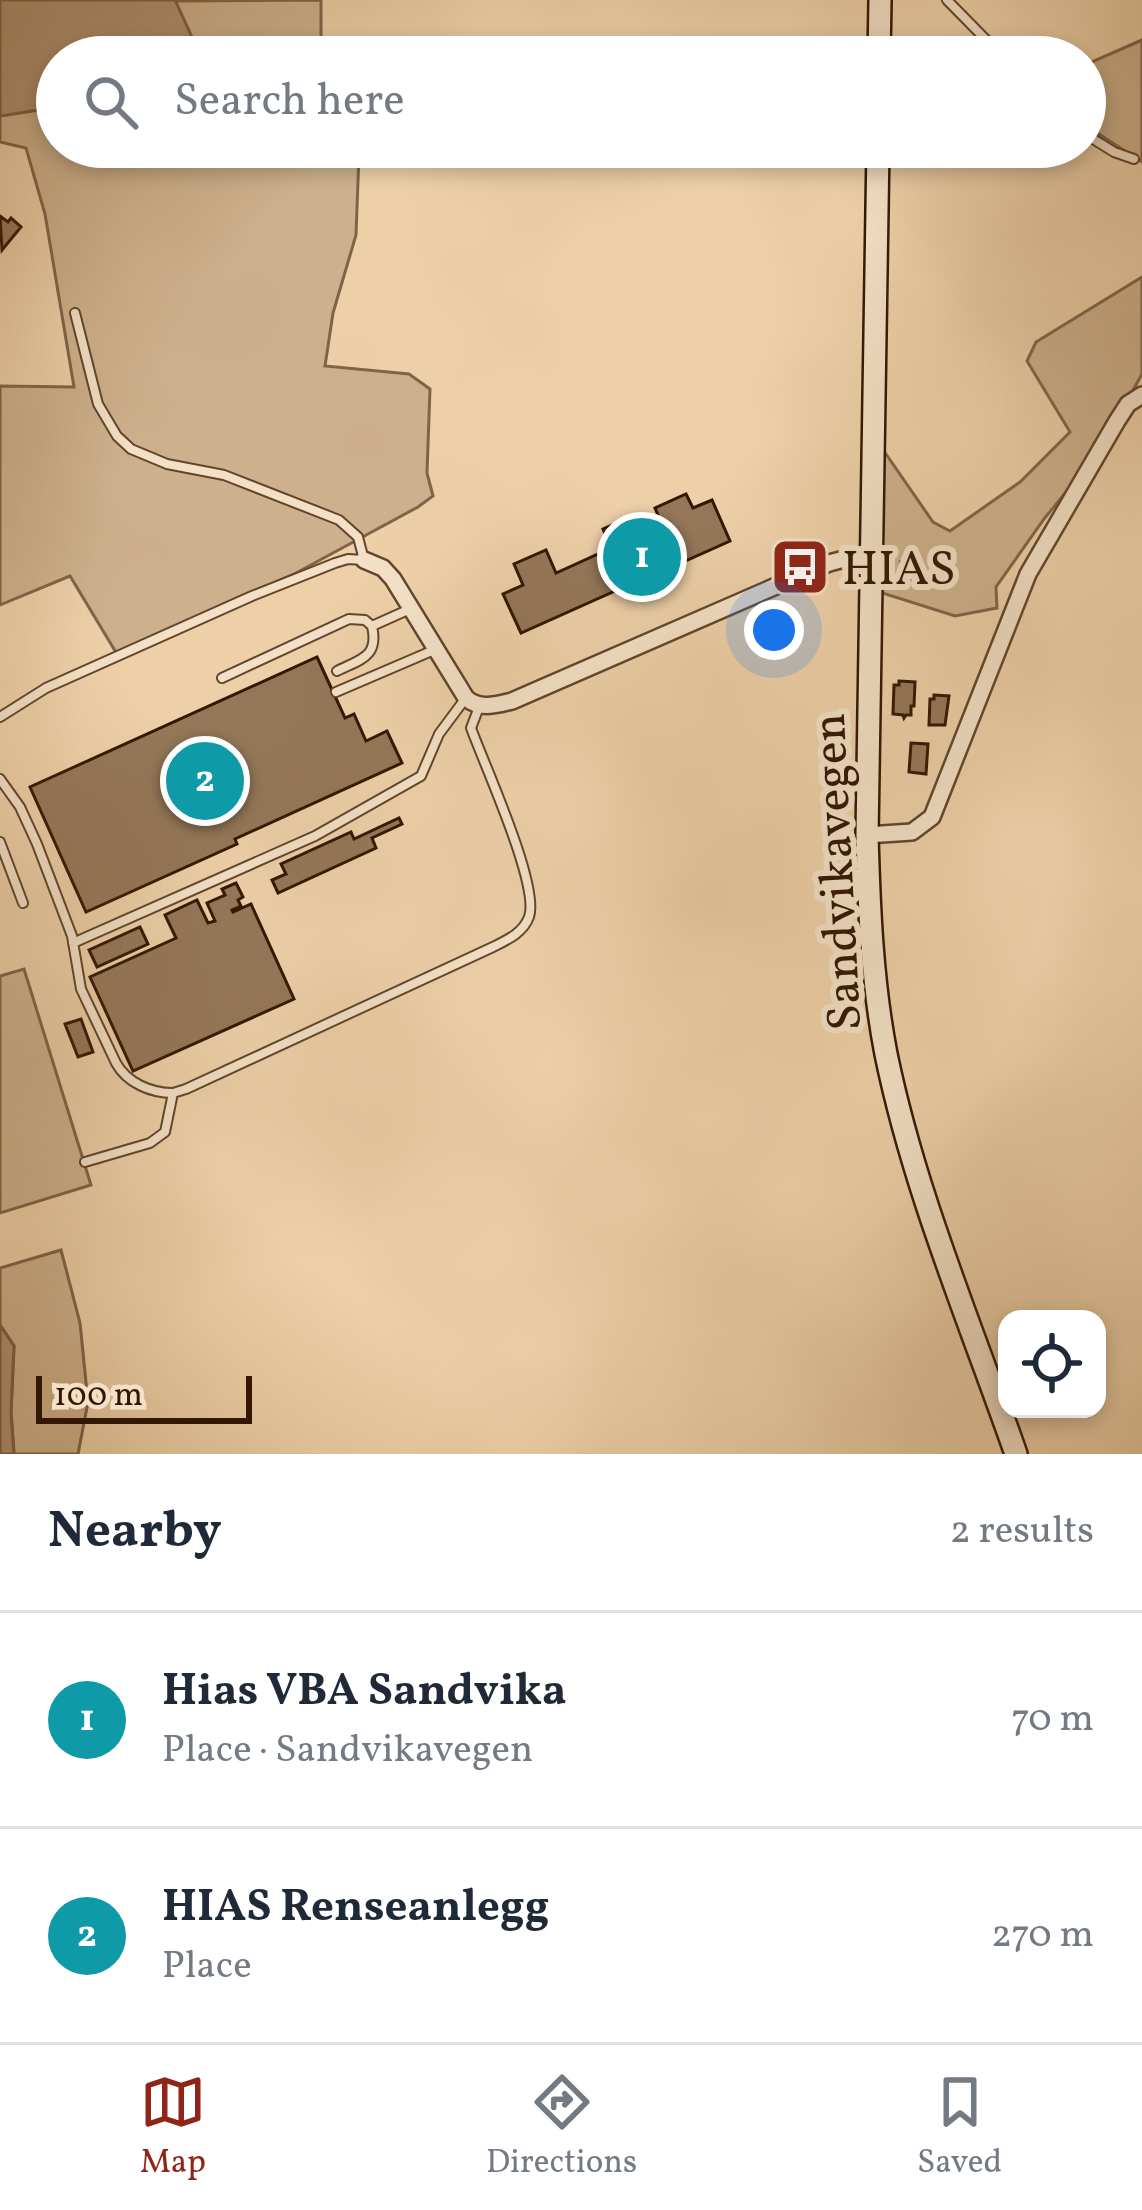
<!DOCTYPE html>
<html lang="en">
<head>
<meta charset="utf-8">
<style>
  :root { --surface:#fff; --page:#f6f6f7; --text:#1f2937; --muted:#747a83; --line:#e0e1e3; --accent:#8f2418 }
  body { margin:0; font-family:Vollkorn,serif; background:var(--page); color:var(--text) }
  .controls { position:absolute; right:36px; bottom:36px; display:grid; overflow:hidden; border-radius:24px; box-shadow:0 6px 18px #0003 }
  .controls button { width:108px; height:108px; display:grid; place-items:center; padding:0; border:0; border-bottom:3px solid var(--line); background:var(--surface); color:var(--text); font:60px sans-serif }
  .scale { position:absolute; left:36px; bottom:30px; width:216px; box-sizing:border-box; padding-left:12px; border:6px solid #331703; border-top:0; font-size:33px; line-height:42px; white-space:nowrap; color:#331703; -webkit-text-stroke:9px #f3e0c6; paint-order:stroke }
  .you { position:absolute; left:774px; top:630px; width:42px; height:42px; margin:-30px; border:9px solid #fff; border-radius:50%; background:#1a73e8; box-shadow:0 0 0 18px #1a73e833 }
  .badge { display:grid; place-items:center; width:78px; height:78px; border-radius:50%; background:var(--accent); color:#fff; font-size:39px; font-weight:700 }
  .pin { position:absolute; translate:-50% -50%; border:6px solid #fff; box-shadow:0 3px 12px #0006 }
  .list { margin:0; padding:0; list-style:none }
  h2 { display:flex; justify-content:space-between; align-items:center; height:156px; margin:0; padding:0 48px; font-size:51px }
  h2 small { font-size:39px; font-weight:400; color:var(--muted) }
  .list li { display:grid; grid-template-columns:78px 1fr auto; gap:36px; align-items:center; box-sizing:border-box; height:216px; padding:0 48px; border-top:3px solid var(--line) }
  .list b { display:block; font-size:45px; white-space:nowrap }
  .list p { margin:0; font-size:39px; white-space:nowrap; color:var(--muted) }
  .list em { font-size:39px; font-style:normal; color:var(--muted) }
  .icon { flex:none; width:66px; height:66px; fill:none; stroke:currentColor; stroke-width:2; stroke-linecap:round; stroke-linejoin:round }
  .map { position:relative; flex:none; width:1142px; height:1454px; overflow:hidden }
  .search { position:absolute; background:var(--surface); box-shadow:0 6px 18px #0003; left:36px; right:36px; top:36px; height:132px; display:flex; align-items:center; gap:30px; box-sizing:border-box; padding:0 42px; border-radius:66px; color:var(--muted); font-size:45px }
  .sheet { height:588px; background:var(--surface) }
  nav { display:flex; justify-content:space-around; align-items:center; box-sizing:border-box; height:168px; border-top:3px solid var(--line); background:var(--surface); font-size:33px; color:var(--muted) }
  nav a { display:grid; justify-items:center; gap:6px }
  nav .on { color:var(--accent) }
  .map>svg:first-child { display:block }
</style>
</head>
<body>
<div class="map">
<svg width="1142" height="1454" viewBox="0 0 1142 1454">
  <rect width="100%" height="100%" fill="#edd0a8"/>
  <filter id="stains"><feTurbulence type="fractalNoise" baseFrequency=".00167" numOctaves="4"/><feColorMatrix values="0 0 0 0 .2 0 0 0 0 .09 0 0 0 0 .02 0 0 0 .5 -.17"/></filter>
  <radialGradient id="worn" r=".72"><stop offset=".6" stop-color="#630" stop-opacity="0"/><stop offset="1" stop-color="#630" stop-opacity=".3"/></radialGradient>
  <path fill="#cdb18c" stroke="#806448" stroke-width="3" d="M321,0V57H201L174,1Z
    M1142,40V162L1085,125V65Z
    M57,107V147H339L359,154L356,235L333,313L325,366L409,374L430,389L427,473L433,496L418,507L296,573L117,654L70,576L0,605V386L74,387L45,214L26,148L0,142V116Z
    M1142,277V374L1098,453L1044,519L996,587L997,608L955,616L879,592L874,471L886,454L933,522L950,531L1020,482L1070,432L1027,361L1036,342Z
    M24,969L91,1185L0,1213V976Z
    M61,1250L80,1323L88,1402L78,1454H14L11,1412L14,1346L0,1325V1268Z"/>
  <path fill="#ae9170" stroke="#7d6044" stroke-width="3" d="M0,0H175L201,57H57V107L0,116Z
    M0,1325L14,1346L11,1412L14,1454H0Z"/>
  <path fill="#947759" stroke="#331703" stroke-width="3" d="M0,216L8,222L11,218L21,227L2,250Z
    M686,494L693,508L712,500L730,541L641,581L643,585L626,592L624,587L521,633L503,594L523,585L514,564L546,550L556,573L611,548L603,529L619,522L628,542L663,527L655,508Z
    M901,562L921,566L919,584L900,583Z
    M317,657L345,718L354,714L366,741L387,731L402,763L235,839L237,844L86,912L30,787Z
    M899,681L915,682L914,706H911V715H906L904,718L903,715L893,714L894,685H899Z
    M934,695L949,696L945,725H929L930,699H934Z
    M911,743L928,744L926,774L909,772Z
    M399,818L402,824L372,838L376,848L278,893L272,880L286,874L281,864L351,832L354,839Z
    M236,883L243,897L238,900L241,906L232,910L233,912L251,904L294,999L133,1071L90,977L176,938L165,915L197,900L208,923L215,921L207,903L225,895L222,889Z
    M140,927L148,944L97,967L89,950Z
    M81,1019L93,1052L78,1057L65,1024Z"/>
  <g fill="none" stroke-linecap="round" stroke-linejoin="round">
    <defs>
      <path id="service" d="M947,0L1003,57
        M1085,134L1114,152L1134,159
        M337,671C361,659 379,657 372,626
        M222,678L349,619L365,620L372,626L410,609
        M336,692L434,650
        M0,717L46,688L252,596L335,563L348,559L364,560L358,537L339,520L224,475L167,464L131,449L117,436L98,404L75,313
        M0,779L20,807L37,844L72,936L81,989L116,1063C127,1083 151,1093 173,1093
        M0,842L23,903
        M73,943L315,836L421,776L439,734L465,699
        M85,1162L150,1143L165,1132L173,1093L186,1089L493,947C507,940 523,933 529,917C540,886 484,764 471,728L479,707"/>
      <path id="minor" d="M364,560L383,568L393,579L466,698C480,710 495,705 512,701L829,563L871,552
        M867,835L912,832L932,817L1028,574L1117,421L1128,404L1142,395"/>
      <path id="secondary" d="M879,57L880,0
        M878,147L867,835C869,908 872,982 886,1054C914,1191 970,1322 1016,1454"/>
    </defs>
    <use href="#service" stroke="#62452c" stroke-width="12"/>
    <use href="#minor" stroke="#62452c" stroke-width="20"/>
    <use href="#secondary" stroke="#331703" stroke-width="26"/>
    <use href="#service" stroke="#f3e0c6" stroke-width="8"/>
    <use href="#minor" stroke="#f3e0c6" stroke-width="15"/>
    <use href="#secondary" stroke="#f3e0c6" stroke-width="21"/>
  </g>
  <defs>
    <symbol id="bus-square" viewBox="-11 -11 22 22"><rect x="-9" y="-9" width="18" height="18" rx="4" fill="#8f2418" stroke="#f3e0c6"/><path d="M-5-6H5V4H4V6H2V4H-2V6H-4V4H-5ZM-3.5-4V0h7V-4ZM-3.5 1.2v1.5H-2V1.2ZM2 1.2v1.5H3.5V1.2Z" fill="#fff"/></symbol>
  </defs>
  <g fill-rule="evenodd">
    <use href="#bus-square" x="767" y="534" width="66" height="66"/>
  </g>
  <g text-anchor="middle" stroke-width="12" stroke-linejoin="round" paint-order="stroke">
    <g font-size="48" fill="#331703" stroke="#f3e0c6" text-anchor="start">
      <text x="842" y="584">HIAS</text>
    </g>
    <g font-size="48" fill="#331703" stroke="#f3e0c6">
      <text transform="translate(835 872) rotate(-93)" y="17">Sandvikavegen</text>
    </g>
  </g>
  <rect width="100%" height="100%" filter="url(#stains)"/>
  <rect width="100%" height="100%" fill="url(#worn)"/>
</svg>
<div class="controls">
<button><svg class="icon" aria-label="locate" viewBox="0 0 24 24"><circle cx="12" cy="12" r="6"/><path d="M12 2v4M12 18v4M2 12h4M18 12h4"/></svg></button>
</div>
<div class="scale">100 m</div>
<div class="you"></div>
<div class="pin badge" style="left:642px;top:557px;background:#0f9aa8">1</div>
<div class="pin badge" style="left:205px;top:781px;background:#0f9aa8">2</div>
<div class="search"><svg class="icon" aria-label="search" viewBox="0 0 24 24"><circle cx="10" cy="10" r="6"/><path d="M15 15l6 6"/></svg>Search here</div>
</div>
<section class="sheet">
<h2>Nearby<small>2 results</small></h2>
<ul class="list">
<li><span class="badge" style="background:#0f9aa8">1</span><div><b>Hias VBA Sandvika</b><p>Place · Sandvikavegen</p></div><em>70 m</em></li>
<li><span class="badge" style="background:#0f9aa8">2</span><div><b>HIAS Renseanlegg</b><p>Place</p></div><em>270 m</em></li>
</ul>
</section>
<nav>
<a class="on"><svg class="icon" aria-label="map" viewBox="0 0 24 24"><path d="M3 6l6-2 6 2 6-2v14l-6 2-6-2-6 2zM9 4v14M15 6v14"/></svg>Map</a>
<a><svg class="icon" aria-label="directions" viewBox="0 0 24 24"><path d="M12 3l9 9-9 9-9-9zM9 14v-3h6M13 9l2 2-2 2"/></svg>Directions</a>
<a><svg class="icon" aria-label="saved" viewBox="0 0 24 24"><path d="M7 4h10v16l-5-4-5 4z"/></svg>Saved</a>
</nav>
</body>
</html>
